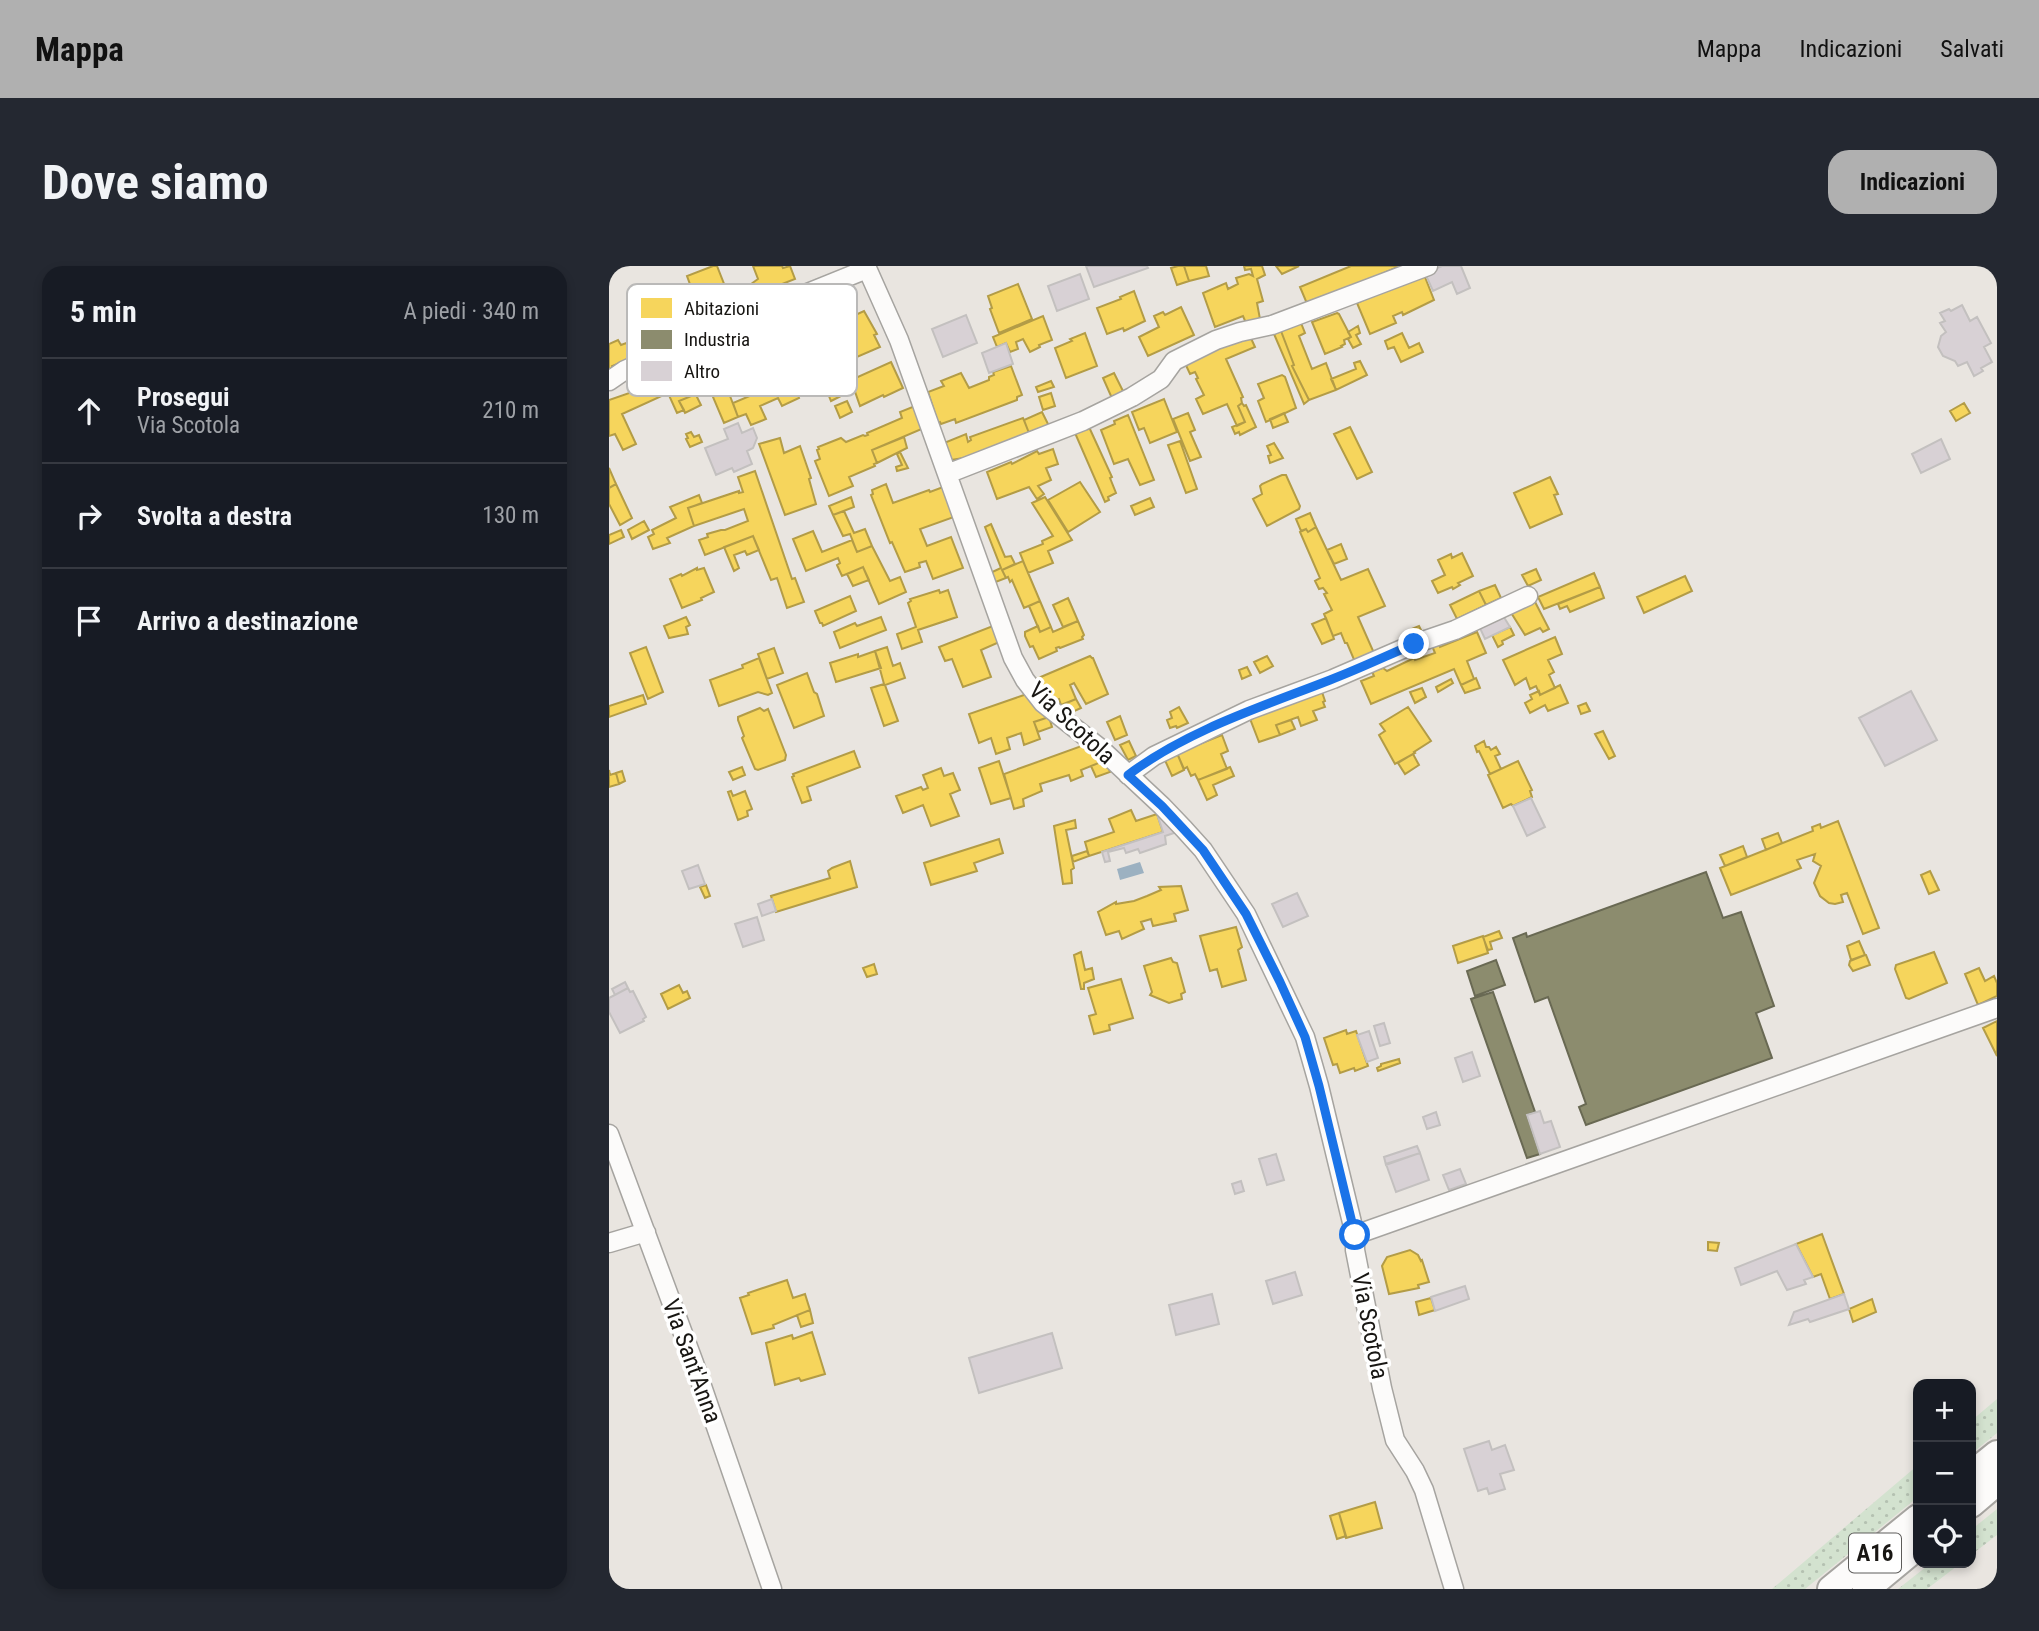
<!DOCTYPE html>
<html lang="it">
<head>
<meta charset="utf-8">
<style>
  :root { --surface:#171b24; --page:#242831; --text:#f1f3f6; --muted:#9ea1a6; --line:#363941; --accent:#b0b0b0 }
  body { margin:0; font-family:"Roboto Condensed",sans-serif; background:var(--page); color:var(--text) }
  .controls { position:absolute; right:21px; bottom:21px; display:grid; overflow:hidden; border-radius:14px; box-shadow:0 4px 10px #0003 }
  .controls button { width:63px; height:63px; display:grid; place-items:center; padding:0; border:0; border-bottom:2px solid var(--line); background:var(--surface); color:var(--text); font:35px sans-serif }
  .stop { position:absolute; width:21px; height:21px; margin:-16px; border:5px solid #1a73e8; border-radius:50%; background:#fff }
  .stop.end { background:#1a73e8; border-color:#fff; box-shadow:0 2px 7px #0008 }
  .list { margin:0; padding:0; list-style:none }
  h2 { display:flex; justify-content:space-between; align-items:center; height:91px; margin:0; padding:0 28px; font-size:30px }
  h2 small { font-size:23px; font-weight:400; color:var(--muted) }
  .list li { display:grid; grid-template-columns:46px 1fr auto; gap:21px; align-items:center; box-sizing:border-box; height:105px; padding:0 28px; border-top:2px solid var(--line) }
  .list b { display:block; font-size:26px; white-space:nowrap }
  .list p { margin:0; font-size:23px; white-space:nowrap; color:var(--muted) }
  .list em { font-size:23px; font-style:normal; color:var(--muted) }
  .icon { flex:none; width:38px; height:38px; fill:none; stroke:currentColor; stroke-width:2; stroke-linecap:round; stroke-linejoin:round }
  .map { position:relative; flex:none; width:1388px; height:1323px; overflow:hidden; border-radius:21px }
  header { display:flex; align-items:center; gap:42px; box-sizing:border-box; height:98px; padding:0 35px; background:var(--accent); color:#111 }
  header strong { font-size:33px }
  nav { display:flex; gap:38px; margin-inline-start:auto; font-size:24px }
  .intro { display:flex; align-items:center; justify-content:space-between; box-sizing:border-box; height:168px; padding:0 42px }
  h1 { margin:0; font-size:49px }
  .button { padding:18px 32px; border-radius:21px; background:var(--accent); color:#111; font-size:24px; font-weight:700 }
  main { display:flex; gap:42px; padding:0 42px }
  aside { flex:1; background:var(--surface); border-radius:21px; box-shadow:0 4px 10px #0003 }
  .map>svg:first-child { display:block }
</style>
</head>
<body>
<header>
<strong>Mappa</strong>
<nav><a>Mappa</a><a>Indicazioni</a><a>Salvati</a></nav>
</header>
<div class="intro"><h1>Dove siamo</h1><a class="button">Indicazioni</a></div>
<main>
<aside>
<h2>5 min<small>A piedi · 340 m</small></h2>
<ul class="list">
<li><svg class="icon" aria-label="ahead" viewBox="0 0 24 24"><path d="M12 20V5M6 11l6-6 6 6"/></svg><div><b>Prosegui</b><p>Via Scotola</p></div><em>210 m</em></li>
<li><svg class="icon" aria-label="right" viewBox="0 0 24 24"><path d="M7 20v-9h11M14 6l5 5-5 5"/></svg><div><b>Svolta a destra</b></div><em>130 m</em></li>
<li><svg class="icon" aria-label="arrive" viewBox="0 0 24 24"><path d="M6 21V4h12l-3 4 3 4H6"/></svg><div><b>Arrivo a destinazione</b></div></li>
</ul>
</aside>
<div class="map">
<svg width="1388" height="1323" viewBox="0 0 1388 1323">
  <defs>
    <pattern id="grass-dots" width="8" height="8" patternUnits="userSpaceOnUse" patternTransform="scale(1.75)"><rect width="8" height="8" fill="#d3e2cf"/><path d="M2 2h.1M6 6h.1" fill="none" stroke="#b4c1b1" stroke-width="1.8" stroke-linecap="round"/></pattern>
  </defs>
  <rect width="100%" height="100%" fill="#e9e5e0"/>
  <path fill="url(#grass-dots)" d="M1388,1133V1167L1362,1188V1155Z
    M1309,1199V1231L1196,1323H1163Z
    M1388,1243V1269L1362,1289V1264Z
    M1322,1297H1352L1318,1323H1289Z"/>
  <path fill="#9cb1c1" d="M531,596L535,607L511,614L508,603Z"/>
  <path fill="#f6d55c" stroke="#b39c46" stroke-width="2" d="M104,0H108L119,28L116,29L120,40L96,49L92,39L89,40L78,10Z
    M144,0H173L174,2L181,0L186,13L168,20L167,26L147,31L142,18L149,13Z
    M569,0H575L580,15L568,19L562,2Z
    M575,0H597L600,10L580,15Z
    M635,0H653L656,9L648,13L654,35L648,37L651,53L637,57L634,50L606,61L594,27L617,17L619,23L629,18L627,12L640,8L644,10L642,3L636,4Z
    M667,0H690L673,8Z
    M742,0H791L699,40L691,21Z
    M814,6L825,34L794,49L793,46L784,50L787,57L761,68L748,37Z
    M409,18L423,53L390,67L381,43L383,42L379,30Z
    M525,25L536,55L515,65L514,62L498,68L488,42L512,33L511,31Z
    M572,41L585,69L539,90L530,71L550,61L545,50L554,46L556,49Z
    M255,45L268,68L265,69L271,81L241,94L233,77L241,74L233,55Z
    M728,47L730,48L742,71L735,74L736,78L732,80L733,81L716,88L703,56Z
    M434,50L443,74L430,79L431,81L421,86L414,73L407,76L409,83L401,86L397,77L388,81L384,71Z
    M692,57L696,67L690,70L703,103L717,97L727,124L700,134L683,100L685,99L672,65Z
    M749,60L751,67L747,69L752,78L744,82L739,73L742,71L739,66Z
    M53,64L58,78L3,100L5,108L0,110V78L9,74L12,79Z
    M672,65L685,99L683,100L700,134L695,138L665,68Z
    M476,67L488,100L457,112L446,82L463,75L461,73Z
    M793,67L800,82L810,77L814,86L792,96L785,81L779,83L776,75Z
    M640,68L646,81L617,93L634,131L632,132L633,137L629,140L636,156L628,160L618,138L594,148L587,133L595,129L587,113L589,112L586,106L581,108L575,95Z
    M164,83L166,88L168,87L176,105L173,107L176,115L182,112L190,132L173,140L169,132L151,140L157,153L142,159L137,148L129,151L124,137L157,123L152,113L164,108L154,87Z
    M105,88L129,151L115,157L96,112L81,119L85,129L70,135L75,144L68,147L59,127L13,148L27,178L14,184L6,168L0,170V134L35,122L34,119L69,105L70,107L91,99L89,95Z
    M751,95L758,109L727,124L722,113L747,103L745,97Z
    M282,96L294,122L275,131L274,129L251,140L242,114Z
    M402,100L413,129L408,131V134L347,157L346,153L332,158L331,156L329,157L319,126L335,120L332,115L352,107L360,122L380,114V111L385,109L384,106Z
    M505,107L515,127L505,132L503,130H502L494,112Z
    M227,109L236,128L222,135L214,115Z
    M673,109L676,111L687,142L657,156L649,135L655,132L649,118Z
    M442,115L445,121L429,126L427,121Z
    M86,117L90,127L87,129L92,139L76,147L70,135L85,129L81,119Z
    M442,127L446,140L434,144L430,131Z
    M555,133L568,166L541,177L535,162L530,164L523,146Z
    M238,135L243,146L231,152L226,140Z
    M633,137L635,140L637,139L647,161L631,169L630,166L626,168L623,161L636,156L629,140Z
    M1355,137L1361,147L1347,155L1341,145Z
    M306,140L315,162L263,184L268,197L265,198L266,200L240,211L244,220L220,230L206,195L211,193L208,184L210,183L209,181L232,172L237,176L254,169L256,170L259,169L258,167L293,152L291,146Z
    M433,146L440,160L420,167L415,154Z
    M579,147L586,164L581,166L592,191L581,195L564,153Z
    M675,147L679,156L664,162L661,153Z
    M519,149L545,214L531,219L519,193L505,198L492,164L506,158L505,155Z
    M414,152L420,167L361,191L342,194L335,177L357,168L359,176L362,174L361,171Z
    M480,161L503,211L501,212L507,227L499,231L500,234L496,236L466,167Z
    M741,161L763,206L748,213L725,168Z
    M82,166L85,171L90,169L93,176L81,181L77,173L79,172L77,168Z
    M295,171L298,182L268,197L263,184Z
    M171,172L175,187L191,180L202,212L200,213L207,238L176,249L150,178Z
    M571,175L588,223L577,227L559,179Z
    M665,177L674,192L661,197L659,190L662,189L658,180Z
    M444,183L449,198L437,202L442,214L429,220L435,228L428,233L420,221L388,233L378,206L402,196L403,198L428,185L430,188Z
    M291,186L299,202L288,205L287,201L293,199L288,188Z
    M0,202L7,218L0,222Z
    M146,205L183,313L186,312L195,336L178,342L168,312L162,314L144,270L96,289L90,274L99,271L98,268L112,264H116L139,255L135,243L85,260L79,242L130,225V227L134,226L129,211Z
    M673,209H677L691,240L690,243L658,260L644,233L653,228L651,220L653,218Z
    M941,211L949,228L945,229L953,248L921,262L905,227Z
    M471,216L491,246L459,266L439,234Z
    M7,218L23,252L11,259L0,238V222Z
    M277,218L284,237L320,224L321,226L334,221L345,251L311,263L318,280L342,271L354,302L324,313L317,295L310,297L311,301L296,306L283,276L281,277L262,229L264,228L263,224Z
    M90,229L93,237L79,242L85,260L58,272L61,277L44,283L39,271L45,268L43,264L67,252L61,241Z
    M242,231L245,241L224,249L220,240Z
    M436,231L463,274L439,285L444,297L419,307L411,287L434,278L433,275L444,270L423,237Z
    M541,232L545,241L526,249L522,240Z
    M235,245L245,267L256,263L263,280L248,286L241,268L234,270L224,249Z
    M701,247L707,261L699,266L697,263L692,265L687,253Z
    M35,255L40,264L23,273L19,264Z
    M382,258L396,291L402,290L406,298L393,304L397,312L384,317L379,308L392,302L376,261Z
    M707,261L732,314L759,303L776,340L749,351L765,387L746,396L738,377H736L732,367L724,370L715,348L723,344L715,328L718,327L714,322L710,323L706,315L711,312L691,266L697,263L699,266Z
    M12,264L15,271L0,278V269Z
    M204,265L213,286L243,274L248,286L263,280L281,315L291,311L297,326L270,338L254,301L233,310L228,299L231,297L229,292L197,305L184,273Z
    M144,270L150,284L138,289L136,285L125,289L130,302L125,305L115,281Z
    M732,278L738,293L725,298L718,284Z
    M853,287L864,310L849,317L851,319L844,323L843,321L829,327L823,315L836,309L829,294L842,288L843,292Z
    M414,295L431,335L415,342L403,314L401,316L399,311L397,312L393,304Z
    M254,301L260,314L244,320L238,308Z
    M88,302V304L95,302L105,326L92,332L93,334L73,342L61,313L72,308L73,310Z
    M927,303L932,314L919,320L913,309Z
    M985,307L991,321L935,343L929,331Z
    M1076,310L1083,325L1035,347L1028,331Z
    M886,319L892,332L877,339L870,325Z
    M991,321L995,332L961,346L958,340L951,343L949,338Z
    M330,324L331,327L339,324L348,351L309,364L313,376L293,383L288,368L307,361L299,337L302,335L301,333Z
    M870,325L877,339L848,353L841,339Z
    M241,330L247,345L214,360L213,357H211L206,345Z
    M459,332L469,355L454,361L444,339Z
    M924,332L940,363L934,366L931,362L916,369L901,345Z
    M431,335L442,361L431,366L420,340Z
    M77,351L81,359L77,361L79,368L60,372L55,360Z
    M272,351L277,364L231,382L225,366L246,357L248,360Z
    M717,352L725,373L713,378L703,358Z
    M469,355L475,369L473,371L474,373L451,382L450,381L447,382L448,385L430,393L424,380L421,381L416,370V366L429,360L431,366L442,361L444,366Z
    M389,358L395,374L372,384L382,411L354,421L343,393L336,395L330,381Z
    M810,360L814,368L802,374L800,364Z
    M901,361L905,369L893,375L894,378L889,381L883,369Z
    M868,366L877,387L858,395L865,413L852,419L845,403L762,438L752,415L765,410L761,401L769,398L771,403L774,402L778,405L805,392L806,394L826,387L821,375L828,372L831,381Z
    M946,371L953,388L939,394L945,406L940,409L946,422L931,429L927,420L921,423L917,412L906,419L894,394Z
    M37,381L54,426L39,433L21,387Z
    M278,381L284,400L291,397L296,412L276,419L289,455L275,460L262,422L275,418L266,385Z
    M165,382L174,407L158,413L149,388Z
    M266,385L272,402L227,416L221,397L249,388V391Z
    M481,390L483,392H484L499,428L477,438L465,417L461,419L467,433L452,439L450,433L445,435L437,430L427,417V413Z
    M658,390L664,400L651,407L645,396Z
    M150,392L163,427L159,429L149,426L110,440L101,414L134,402L133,399Z
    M638,401L642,409L633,413L630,404Z
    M198,407L205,426L208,428L215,450L185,462L168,419Z
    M867,412L871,422L856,427L852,419Z
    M842,413L844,417L829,426L827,421Z
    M951,419L959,437L939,445L936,439L921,447L916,437L923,433L921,429L930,425L931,429Z
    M813,422L817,431L806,437L801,426Z
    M712,423L716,435L714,436L716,441L704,445L708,454L692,460L689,451L667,459L671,469L650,476L640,450Z
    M418,428L440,451L425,456L431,473L415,479L412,467L398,472L401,483L387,488L382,472L370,477L360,448Z
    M34,429L37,438L0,451V440Z
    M467,433L472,442L459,448L455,438Z
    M977,437L981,445L972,448L969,440Z
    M570,441L579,457L568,462L567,460L561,462L558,454L563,452L561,446Z
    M799,441L822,475L805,486L806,487L786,498L770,469L776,465L771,458Z
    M151,442L155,445L159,443L177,489L176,494L149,504L146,503L133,472L135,470L129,454V451Z
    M511,450L518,469L506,474L498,456Z
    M440,451L443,461L429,466L425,456Z
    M682,454L686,463L671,469L667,459Z
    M994,465L1006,490L1000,493L986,468Z
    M613,469L619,485L612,488L618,503L589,514L586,508L582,510L578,501L575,503L568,487Z
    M520,475L527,490L519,494L511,479Z
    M875,475L877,481H880L882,484L887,481L891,488L886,490L892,503L881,508L870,485L868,486L866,480Z
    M474,476L497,494L472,504L474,510L462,515L460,509L431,518L433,525L414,533L415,540L405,543L395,508L470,481Z
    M245,485L251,501L198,521L202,534L193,537L183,511L185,510L184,508Z
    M568,487L575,504L563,510L555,492Z
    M804,488L810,499L796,508L789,497Z
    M497,494L501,506L487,511L482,500Z
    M390,495L402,532L382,538L370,502Z
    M909,495L923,524L921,525L923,531L904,540L902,538L894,542L879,509Z
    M133,501L136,509L124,514L120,506Z
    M621,501L625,510L604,519L608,529L598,534L589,514Z
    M332,502L335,510L344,507L351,524L341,528L350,550L322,560L314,539L294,547L287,530L312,521L314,524L319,522L314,509Z
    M0,504L1,509L7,507L10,518L0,521Z
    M13,505L16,515L10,518L7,507Z
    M122,525L124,530L136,525L143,543L138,545L139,550L129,554L119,526Z
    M522,544L527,555L548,548L554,566L480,590L476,576L505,566L500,553Z
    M466,554L467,562L457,564L465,602L462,604L463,617L454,618L445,560Z
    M1229,555L1270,662L1254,668L1238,627L1232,629L1234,636L1226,638L1220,637L1211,630L1205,617L1212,600L1204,595L1206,588L1188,594L1192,602L1122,629L1111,602L1204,565L1203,561L1211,558L1212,562Z
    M1169,567L1173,577L1157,584L1153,573Z
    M390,573L394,587L365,597L368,605L322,619L315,597Z
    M1134,580L1138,591L1116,600L1111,589Z
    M478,585L480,590L464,596L463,590Z
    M241,595L248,621L167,646L162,630L221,612L219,605L223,602Z
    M1321,605L1330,624L1320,628L1312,609Z
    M97,619L101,630L96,632L91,621Z
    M572,620L579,644L565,648L567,655L544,660L542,653L532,656L535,663L513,673L510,665L497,669L489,646L507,636V638L525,635L538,630L552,624L550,621Z
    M627,661L633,681L629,684L637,714L613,721L608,703L601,705L591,670Z
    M890,665L893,672L881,676L883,683L879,684L874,671Z
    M874,670L879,687L849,697L844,680Z
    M1250,675L1256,689L1242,694L1238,680Z
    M472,686L476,704L483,702L485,713L475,717V723H472L465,689Z
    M1325,686L1338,717L1300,733L1297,732L1286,703L1287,699Z
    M1256,689H1257L1261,699L1244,705L1240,699L1241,695Z
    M562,692L564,696L568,697L576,726L572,728L573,733L560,737L541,729L543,726L535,700Z
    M265,698L268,708L258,711L254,702Z
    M1370,702L1376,715L1385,710L1388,717V730L1369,739L1356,708Z
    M512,713L524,752L500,759L501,764L485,768L480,750L487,748L479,722Z
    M70,719L74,727L78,725L81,732L59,743L52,728Z
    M1388,755V790L1374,762Z
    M737,764L738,768L747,765L759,800L746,805L745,802L731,807L728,798L724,799L715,772Z
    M790,793L791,797L769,805L768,802L772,800V798Z
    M1213,968L1235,1028L1221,1033L1212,1008L1204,1011L1187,978Z
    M1099,976L1110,977L1108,985L1099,984Z
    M801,984L809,989L812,995L813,994L820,1016L809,1019L810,1022L780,1028L773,1000L778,991Z
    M178,1014L184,1032L196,1028L201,1044L164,1059L165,1062L143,1068L131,1032L140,1029L139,1027Z
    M822,1032L826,1044L810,1049L807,1036Z
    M1263,1033L1267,1046L1244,1056L1240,1043Z
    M201,1044L204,1057L192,1061L188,1049Z
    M203,1066L216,1108L192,1115L190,1112L166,1119L157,1077L183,1069L184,1073Z
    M766,1236L773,1262L737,1272L730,1247Z
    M730,1247L737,1270L728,1273L721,1250Z"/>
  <path fill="#8c8c6e" stroke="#696953" stroke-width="2" d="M1097,606L1114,652L1132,646L1165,740L1147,747L1163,792L977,859L970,841L977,838L939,731L926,736L904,672L917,667L918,671Z
    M887,694L896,719L866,730L858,705Z
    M884,726L926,846L918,849L931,888L918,892L862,733Z"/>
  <path fill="#d8d1d5" stroke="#c3c0bf" stroke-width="2" d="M477,0H538L539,2L485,21Z
    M833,0H852L861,22L848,28L843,16L824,25L816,7Z
    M471,8L480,33L448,45L439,20Z
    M1353,39L1361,55L1368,51L1382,77L1375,81L1383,96L1372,102L1374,105L1365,110L1358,96L1349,100L1346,95L1334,90L1329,81L1332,70L1337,66L1331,57L1336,55L1331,47L1340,43L1342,45Z
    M357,49L368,77L334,91L323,63Z
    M397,77L404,98L380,107L373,87Z
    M129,157L133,167L144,162L148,172L144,182L138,185L143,198L125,206L123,202L107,209L96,182L119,173L115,163Z
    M1332,173L1341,193L1312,207L1303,188Z
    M893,348L901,361L876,373L870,360Z
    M1302,425L1328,474L1276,500L1250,452Z
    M922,532L936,561L918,570L904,540Z
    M549,551H555L568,566L556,570L557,578L531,587L529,583L517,587L515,582L499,586L501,595L496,596L493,586L554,566Z
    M89,599L96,618L80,623L73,605Z
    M688,627L699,650L674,661L663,638Z
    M163,633L167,645L153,650L149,638Z
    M148,651L155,674L134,681L126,658Z
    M16,716L19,722L6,729L3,723Z
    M19,722L21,726L24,725L37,751L34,753L35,755L11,767L0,746V732Z
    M775,757L781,777L771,780L765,760Z
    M760,765L769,792L758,796L748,769Z
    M863,786L871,810L854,816L846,792Z
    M931,845L935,857L942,855L951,881L931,888L918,849Z
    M827,846L831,859L818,863L814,851Z
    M808,880L811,887L777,899L775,891Z
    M811,887L820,914L787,926L777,898Z
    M667,888L675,914L658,919L650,893Z
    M851,903L857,918L840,924L834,909Z
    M632,915L635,925L626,928L623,918Z
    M1187,978L1204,1011L1195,1014L1197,1018L1178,1024L1168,1005L1132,1019L1126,1002Z
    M686,1006L693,1029L664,1038L657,1015Z
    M856,1020L860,1033L826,1045L822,1031Z
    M603,1028L610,1058L567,1069L560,1039Z
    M1235,1028L1240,1043L1201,1056L1199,1053L1180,1059L1185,1046Z
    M443,1067L453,1102L370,1127L360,1092Z
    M880,1175L883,1184L896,1179L905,1204L891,1208L896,1223L880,1228L878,1222L869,1225L855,1183Z"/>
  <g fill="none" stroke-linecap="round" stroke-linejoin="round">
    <defs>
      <path id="minor" d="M257,0L290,74L404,392L416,414L434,437L491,482L553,540L575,563L594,584L637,648L696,771L710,820L746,969V984L773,1122L786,1174L806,1205L815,1224L845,1323
        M0,115L16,104L87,72L258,3
        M338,208L474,155L523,131L552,113L565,95L607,74L631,66L663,59L819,0
        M519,509L545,490L640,444L724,413L805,378L846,364L919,330
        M0,868L85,1097L163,1323
        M746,969L1388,742
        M0,977L37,966"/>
      <path id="highway" d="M1362,1209L1388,1188
        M1362,1238L1388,1216
        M1222,1323L1309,1252
        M1257,1323L1309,1280"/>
    </defs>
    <use href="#minor" stroke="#a6a4a0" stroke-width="21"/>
    <use href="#highway" stroke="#a6a4a0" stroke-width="30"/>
    <use href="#minor" stroke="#fcfbfa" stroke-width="18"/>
    <use href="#highway" stroke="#fcfbfa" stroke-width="26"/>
  </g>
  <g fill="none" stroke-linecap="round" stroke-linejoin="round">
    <path stroke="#1a73e8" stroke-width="9" d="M746,969L710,820L696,771L671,716L637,648L594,584L553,540L519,509C579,464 652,441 721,414C750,403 777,390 805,378"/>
  </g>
  <g text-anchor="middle" stroke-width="7" stroke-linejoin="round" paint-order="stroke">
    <rect fill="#fff" stroke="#5d5c5a" stroke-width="2" x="1240" y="1267.5" width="52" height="39" rx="5"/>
    <g font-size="23" font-weight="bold" fill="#181613">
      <text x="1266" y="1295">A16</text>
    </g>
    <g font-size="24" fill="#181613" stroke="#fff">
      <text transform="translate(463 457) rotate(43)" y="8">Via Scotola</text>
      <text transform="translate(761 1060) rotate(79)" y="8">Via Scotola</text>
      <text transform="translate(83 1095) rotate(70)" y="8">Via Sant'Anna</text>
    </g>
  </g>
  <rect x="18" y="18" width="230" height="112" rx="10" fill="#fff" stroke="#bab9b8" stroke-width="2"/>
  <rect x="32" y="32" width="31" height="20" fill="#f6d55c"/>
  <rect x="32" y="64" width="31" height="19" fill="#8c8c6e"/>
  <rect x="32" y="95" width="31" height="20" fill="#d8d1d5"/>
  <g font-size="19" fill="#181613">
    <text x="75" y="49">Abitazioni</text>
    <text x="75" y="80">Industria</text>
    <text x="75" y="112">Altro</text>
  </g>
</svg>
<div class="controls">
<button>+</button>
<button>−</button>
<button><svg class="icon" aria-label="locate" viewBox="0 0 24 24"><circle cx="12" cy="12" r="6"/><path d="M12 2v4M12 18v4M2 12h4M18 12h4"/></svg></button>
</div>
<div class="stop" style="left:746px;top:969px"></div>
<div class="stop end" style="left:805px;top:378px"></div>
</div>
</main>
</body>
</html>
